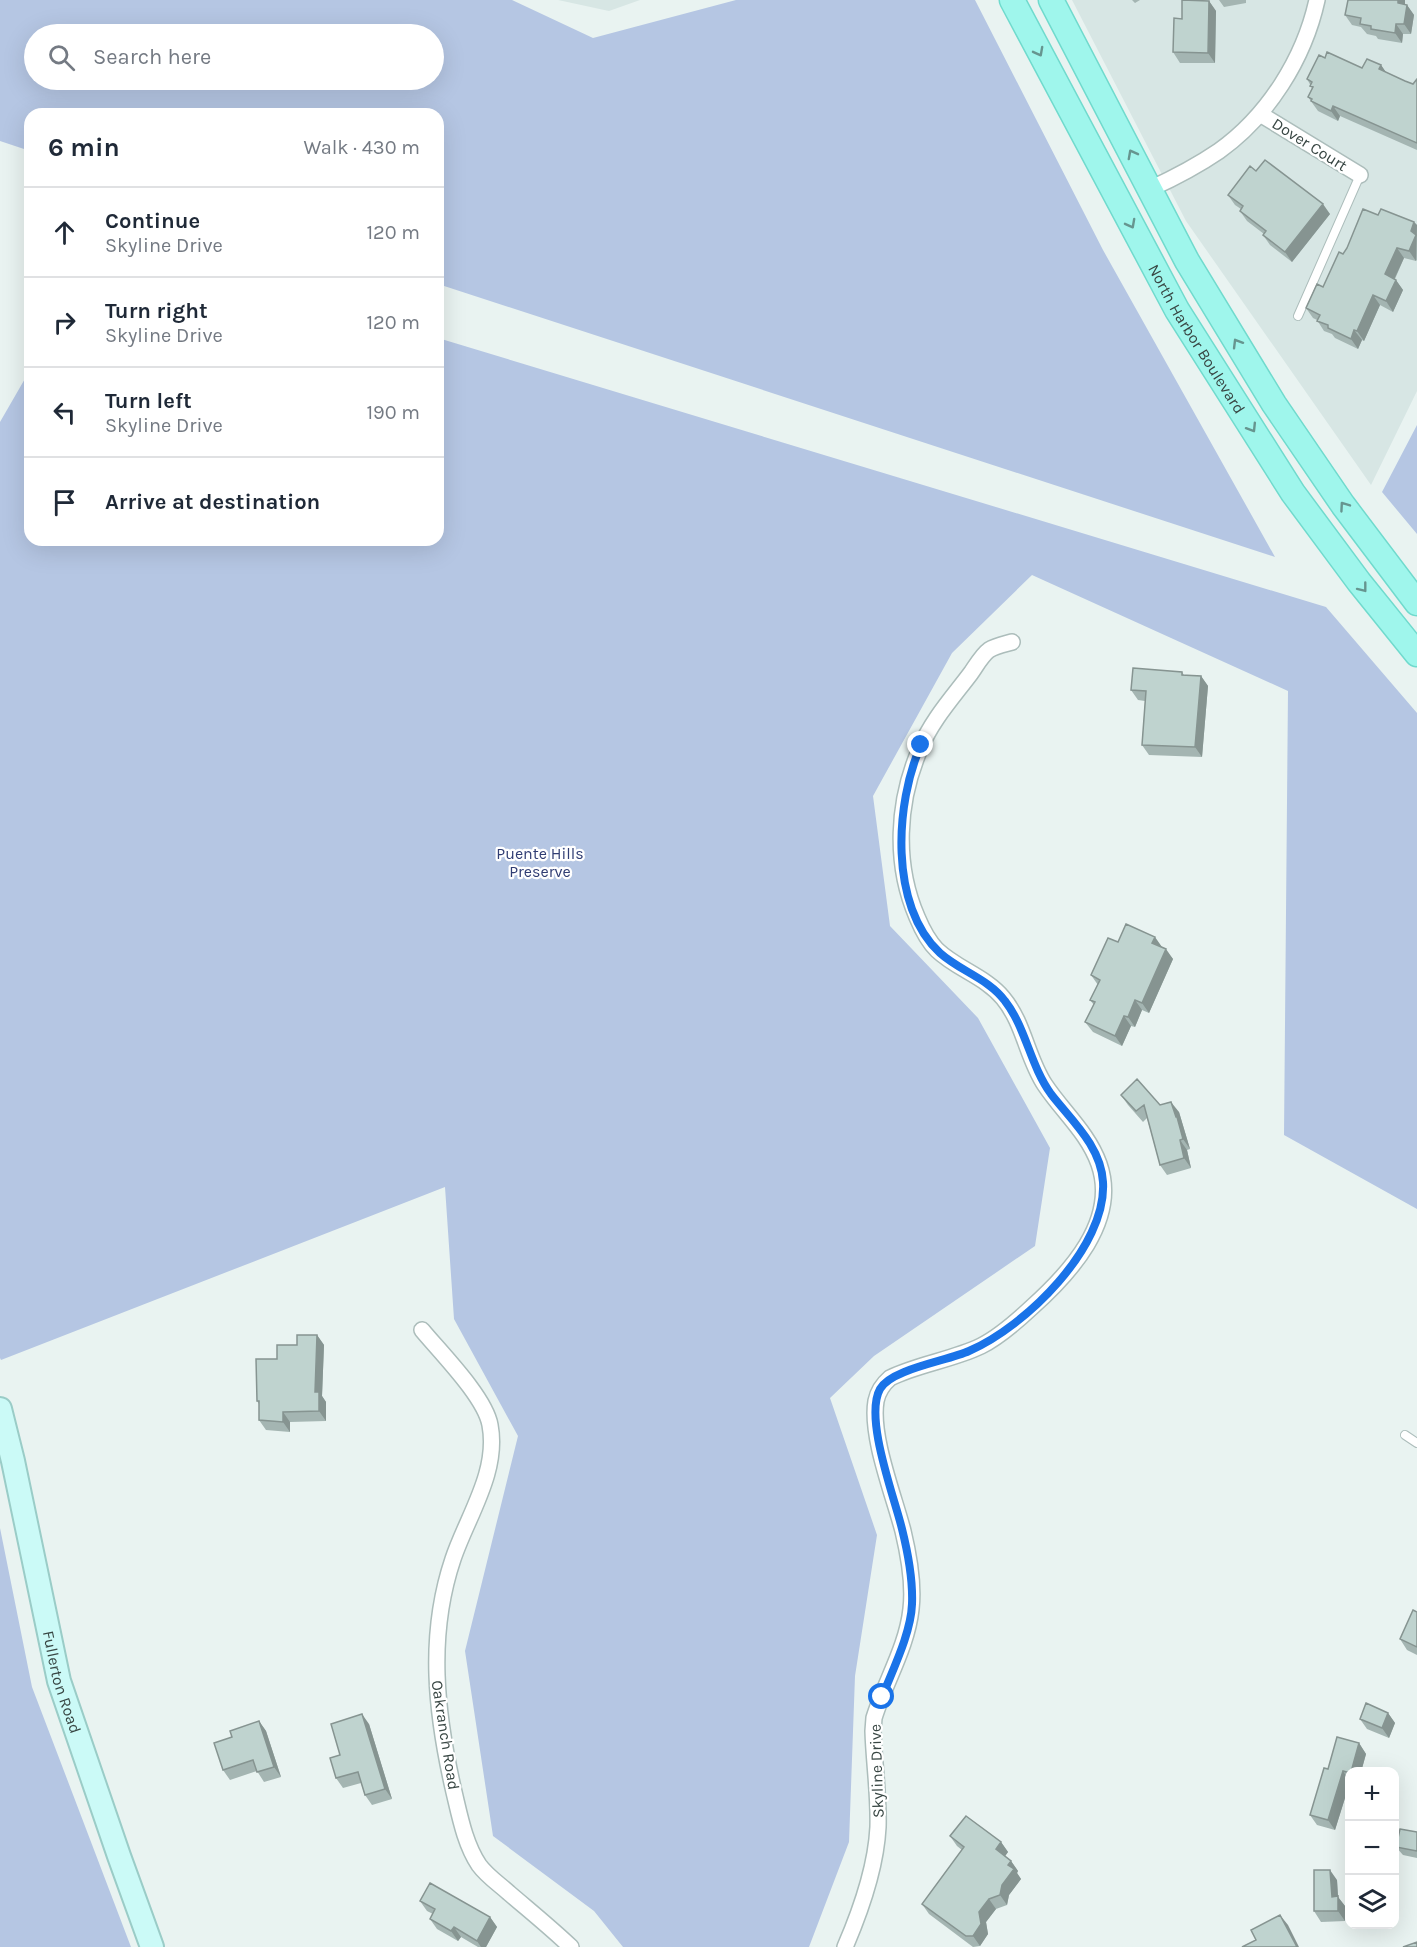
<!DOCTYPE html>
<html lang="en">
<head>
<meta charset="utf-8">
<style>
  :root { --surface:#fff; --page:#f2f2f3; --text:#1f2937; --muted:#747a83; --line:#e0e1e3 }
  body { margin:0; font-family:Karla,sans-serif; background:var(--page); color:var(--text) }
  .controls { position:absolute; right:18px; bottom:18px; display:grid; overflow:hidden; border-radius:12px; box-shadow:0 6px 24px #0002 }
  .controls button { width:54px; height:54px; display:grid; place-items:center; padding:0; border:0; border-bottom:2px solid var(--line); background:var(--surface); color:var(--text); font:30px sans-serif }
  .stop { position:absolute; width:18px; height:18px; margin:-14px; border:4px solid #1a73e8; border-radius:50%; background:#fff }
  .stop.end { background:#1a73e8; border-color:#fff; box-shadow:0 2px 6px #0008 }
  .list { margin:0; padding:0; list-style:none }
  h2 { display:flex; justify-content:space-between; align-items:center; height:78px; margin:0; padding:0 24px; font-size:26px }
  h2 small { font-size:20px; font-weight:400; color:var(--muted) }
  .list li { display:grid; grid-template-columns:39px 1fr auto; gap:18px; align-items:center; box-sizing:border-box; height:90px; padding:0 24px; border-top:2px solid var(--line) }
  .list b { display:block; font-size:22px; white-space:nowrap }
  .list p { margin:0; font-size:20px; white-space:nowrap; color:var(--muted) }
  .list em { font-size:20px; font-style:normal; color:var(--muted) }
  .icon { flex:none; width:33px; height:33px; fill:none; stroke:currentColor; stroke-width:2; stroke-linecap:round; stroke-linejoin:round }
  .map { position:relative; flex:none; width:1417px; height:1947px; overflow:hidden }
  .search { position:absolute; background:var(--surface); box-shadow:0 6px 24px #0002; left:24px; top:24px; width:420px; height:66px; display:flex; align-items:center; gap:15px; box-sizing:border-box; padding:0 21px; border-radius:33px; color:var(--muted); font-size:22px }
  .panel { position:absolute; background:var(--surface); box-shadow:0 6px 24px #0002; left:24px; top:108px; width:420px; height:438px; border-radius:18px }
  .map>svg:first-child { display:block }
</style>
</head>
<body>
<div class="map">
<svg width="1417" height="1947" viewBox="0 0 1417 1947">
  <rect width="100%" height="100%" fill="#e9f3f1"/>
  <path fill="#d7e6e4" d="M558,0H640L609,11Z
    M1072,0H1417V391L1371,485L1186,221Z"/>
  <path fill="#b5c6e3" fill-rule="evenodd" d="M0,0H512L593,38L736,0H975L1103,250L1275,557L438,284V114H30V151L0,141ZM434,34V80H34V34Z
    M438,338L1326,607L1417,713V1209L1284,1135L1288,691L1032,575L952,653L873,796L890,926L978,1018L1050,1148L1035,1246L874,1356L830,1398L877,1535L855,1676L849,1842L809,1947H623L594,1911L493,1836L465,1651L518,1436L454,1319L445,1187L1,1360L0,1358V422L30,370V540H438Z
    M1417,425V534L1382,492Z
    M0,1528L32,1687L131,1947H0Z"/>
  <g fill="none" stroke-linecap="round" stroke-linejoin="round">
    <defs>
      <path id="lane" d="M1298,316L1360,175
        M1405,1435L1417,1443"/>
      <path id="street" d="M1260,114L1360,175
        M1150,189C1174,178 1197,166 1219,151C1268,116 1304,59 1317,0
        M422,1330C441,1353 485,1397 490,1425C499,1472 467,1517 453,1559C427,1636 436,1714 454,1792C460,1817 465,1844 479,1865C487,1876 499,1884 509,1893C530,1911 551,1928 571,1947
        M845,1947C861,1910 876,1868 878,1827C879,1795 874,1763 873,1731L874,1718C885,1682 907,1647 911,1609C914,1584 909,1556 903,1531C894,1496 870,1436 876,1401C878,1391 883,1384 890,1378C918,1364 952,1360 981,1346C999,1337 1016,1322 1031,1308C1069,1274 1119,1221 1099,1164C1088,1133 1063,1112 1045,1085C1027,1058 1024,1023 1003,998C986,977 957,969 937,950C928,941 922,929 917,917C894,864 897,802 920,749C931,721 953,697 971,673C976,666 982,655 989,650C995,646 1005,644 1012,642"/>
      <g id="secondary">
        <path id="s1" d="M0,1409L13,1461L59,1681L119,1856L152,1947"/>
      </g>
      <g id="primary">
        <path id="s2" d="M1012,0L1177,310L1293,493L1359,582L1417,654"/>
        <path d="M1051,0L1187,261L1274,404L1343,505L1417,603"/>
      </g>
    </defs>
    <use href="#lane" stroke="#acbdbb" stroke-width="10"/>
    <use href="#street" stroke="#acbdbb" stroke-width="18"/>
    <use href="#secondary" stroke="#9accc7" stroke-width="26"/>
    <use href="#primary" stroke="#70dacd" stroke-width="27"/>
    <use href="#lane" stroke="#fff" stroke-width="8"/>
    <use href="#street" stroke="#fff" stroke-width="15"/>
    <use href="#secondary" stroke="#cbfaf7" stroke-width="22"/>
    <use href="#primary" stroke="#9ff6ec" stroke-width="24"/>
  </g>
  <path fill="#a4b5b2" d="M1132,0H1140L1135,3Z
    M1219,0H1246V3L1224,7Z
    M1209,1L1216,11L1215,63H1180L1173,52L1182,19Z
    M1405,4L1407,5L1414,15L1411,34H1403L1402,43L1378,39L1376,36L1367,34L1361,27L1352,25L1345,15Z
    M1325,58L1362,68L1381,65L1386,73L1413,84L1417,79V150L1340,116L1338,121L1318,111L1308,97L1312,88L1307,79Z
    M1256,171L1330,214L1292,262L1270,245L1263,235L1264,234L1247,221L1240,211L1241,209L1235,205L1228,195Z
    M1378,215L1414,222L1417,225V260L1416,261L1404,258L1395,279L1403,290L1393,312L1380,305L1364,341L1362,340L1358,349L1335,338L1332,334L1324,331L1317,320L1313,318L1306,308L1323,287L1343,254Z
    M1182,672L1184,675L1201,676L1208,686L1202,757L1149,755L1142,745L1145,701L1138,700L1131,690Z
    M1118,942L1162,947L1173,959L1149,1013L1142,1010L1135,1027L1131,1026L1122,1046L1093,1032L1085,1022L1094,1005L1090,1000L1098,985L1091,975Z
    M1121,1095L1160,1105L1179,1112L1190,1149L1187,1150L1191,1168L1167,1175L1160,1165L1147,1118L1143,1122L1128,1105Z
    M317,1335L324,1345L322,1396L326,1402V1421L290,1422V1432L266,1430L259,1420V1404L257,1401L277,1359L297,1345Z
    M1417,1612V1655L1407,1650L1400,1639Z
    M1388,1713L1395,1723L1389,1738L1367,1729L1360,1719Z
    M259,1721L266,1731L281,1777L264,1782L257,1771L230,1780L223,1770L232,1737Z
    M369,1724L392,1799L372,1805L365,1795L361,1783L343,1788L336,1778L340,1755Z
    M1359,1743L1366,1754L1361,1772H1350V1782L1335,1830L1317,1825L1310,1815L1328,1769Z
    M1417,1832V1858L1403,1855L1396,1847Z
    M950,1836L1001,1842L1008,1852L1005,1856L1011,1861L1018,1871L1017,1873L1021,1879L1009,1895L1007,1905L996,1909L986,1922L988,1934L980,1946L973,1947L929,1914L922,1904L962,1850L957,1846Z
    M1337,1880L1338,1897L1345,1906V1921L1321,1922L1314,1911Z
    M420,1901L490,1917L497,1927L486,1947H478L461,1937L458,1941L437,1929L430,1919L433,1914L427,1911Z"/>
  <path fill="#869491" d="M1398,0H1405V13L1398,3Z
    M1209,1L1216,11L1215,63L1208,53Z
    M1407,5L1414,15L1411,34L1404,24Z
    M1396,24L1403,34L1402,43L1395,33Z
    M1381,65L1388,75L1379,69Z
    M1333,106L1340,116L1338,121L1331,111Z
    M1323,204L1330,214L1292,262L1285,252Z
    M1414,222L1417,225L1416,261L1409,251L1411,231Z
    M1397,248L1404,258L1392,284L1385,274Z
    M1396,280L1403,290L1393,312L1386,301Z
    M1373,295L1380,305L1364,341L1357,331Z
    M1354,330L1362,340L1358,349L1351,339Z
    M1201,676L1208,686L1202,757L1195,747Z
    M1155,937L1162,947L1152,943Z
    M1166,949L1173,959L1149,1013L1142,1003Z
    M1135,1000L1142,1010L1135,1027L1128,1017Z
    M1124,1016L1131,1026L1122,1046L1115,1036Z
    M1171,1102L1179,1112L1190,1149L1183,1139L1176,1117Z
    M1180,1140L1187,1150L1191,1168L1184,1158Z
    M317,1335L324,1345L322,1396L326,1402V1421L319,1411L315,1392Z
    M283,1412L290,1422V1432L283,1422Z
    M1388,1713L1395,1723L1389,1738L1382,1728Z
    M362,1714L369,1724L392,1799L385,1789Z
    M259,1721L266,1731L281,1777L274,1767Z
    M1359,1743L1366,1754L1361,1772H1351Z
    M1343,1771L1350,1782L1335,1830L1328,1820Z
    M1001,1842L1008,1852L1003,1859L996,1849Z
    M1011,1861L1018,1871L1017,1873L1021,1879L1009,1895L1007,1905L1000,1895L1002,1885L1008,1865Z
    M1330,1870L1337,1880L1338,1897L1345,1906V1921L1338,1911L1332,1897Z
    M989,1899L996,1909L986,1922L988,1934L980,1946L973,1936L979,1912Z
    M1280,1915L1288,1925L1299,1947H1297Z
    M490,1917L497,1927L486,1947H481L477,1941Z
    M454,1927L461,1937L458,1941L451,1931Z"/>
  <path fill="#bfd3cf" stroke="#869491" stroke-width="1.5" d="M1182,0L1209,1L1208,53L1173,52L1174,18L1182,19Z
    M1348,0H1398V3L1407,5L1404,24H1396L1395,33L1371,29V26L1360,24L1361,18L1345,15Z
    M1327,52L1362,68L1367,59L1381,65L1379,69L1405,81L1413,84L1417,79V143L1333,106L1331,111L1311,101L1312,99L1308,97L1313,87L1310,86L1312,82L1307,79L1319,55L1325,58Z
    M1265,160L1323,204L1285,252L1263,235L1266,231L1240,211L1243,206L1228,195L1250,166L1256,171Z
    M1363,209L1378,215L1381,209L1414,222L1411,231L1416,235L1409,251L1397,248L1385,274L1396,280L1386,301L1373,295L1357,331L1354,330L1351,339L1328,328V325L1317,321L1320,315L1306,308L1317,284L1323,287L1339,252L1343,254L1347,248Z
    M1133,668L1182,672V675L1201,676L1195,747L1142,745L1146,691L1131,690Z
    M1126,924L1155,937L1152,943L1166,949L1142,1003L1135,1000L1128,1017L1124,1016L1115,1036L1085,1022L1095,1002L1090,1000L1100,980L1091,975L1108,938L1118,942Z
    M1137,1079L1160,1105L1171,1102L1176,1117H1177L1183,1139L1180,1140L1184,1158L1160,1165L1144,1105L1136,1111L1121,1095Z
    M297,1335H317L315,1392H319V1411L283,1412V1422L259,1420V1401H257L256,1359H277V1345H297Z
    M1413,1610L1417,1612V1647L1400,1639Z
    M1366,1703L1388,1713L1382,1728L1360,1719Z
    M362,1714L385,1789L365,1795L358,1772L336,1778L330,1758L340,1755L331,1724Z
    M259,1721L274,1767L257,1772L253,1760L223,1770L214,1743L232,1737L230,1731Z
    M1337,1737L1359,1743L1351,1772H1350V1773L1343,1771L1328,1820L1310,1815L1324,1768L1328,1769Z
    M966,1816L1001,1842L996,1849L1011,1861L1008,1865L1014,1869L1002,1885L1000,1895L989,1899L979,1912L981,1924L973,1936H966L922,1904L964,1847L950,1836Z
    M1400,1829L1417,1832V1851L1396,1847Z
    M1314,1870H1330L1332,1897L1338,1896V1911H1314Z
    M430,1883L490,1917L477,1941L454,1927L451,1931L430,1919L435,1909L420,1901Z
    M1280,1915L1297,1947H1242L1256,1940L1251,1930Z
    M1417,1942V1947H1403Z"/>
  <defs><path id="oneway-chevron" d="M-2-3.5L2.5 0L-2 3.5" fill="none" stroke-width="1.6" stroke-linecap="round" stroke-linejoin="round" transform="scale(1.5)"/></defs>
  <g stroke="#66958f">
    <use href="#oneway-chevron" transform="translate(1039 52) rotate(62)"/>
    <use href="#oneway-chevron" transform="translate(1132 154) rotate(-118)"/>
    <use href="#oneway-chevron" transform="translate(1131 224) rotate(62)"/>
    <use href="#oneway-chevron" transform="translate(1237 343) rotate(-121)"/>
    <use href="#oneway-chevron" transform="translate(1252 428) rotate(58)"/>
    <use href="#oneway-chevron" transform="translate(1344 506) rotate(-125)"/>
    <use href="#oneway-chevron" transform="translate(1363 588) rotate(52)"/>
  </g>
  <g fill="none" stroke-linecap="round" stroke-linejoin="round">
    <path stroke="#1a73e8" stroke-width="8" d="M882,1697C893,1669 911,1633 912,1604C913,1579 908,1553 902,1529C894,1496 864,1418 880,1389C891,1369 947,1361 969,1351C1025,1327 1107,1247 1103,1182C1101,1146 1071,1120 1051,1094C1030,1065 1026,1028 1005,1001C989,979 960,971 940,953C889,906 895,803 921,745"/>
  </g>
  <g text-anchor="middle" stroke-width="4.5" stroke-linejoin="round" paint-order="stroke">
    <g font-size="16" fill="#384643" stroke="#fff">
      <text transform="translate(1310 144) rotate(32)" y="6">Dover Court</text>
      <text dy="6" stroke="none"><textPath href="#s2" startOffset="386">North Harbor Boulevard</textPath></text>
      <text dy="6" stroke="none"><textPath href="#s1" startOffset="280">Fullerton Road</textPath></text>
      <text transform="translate(446 1735) rotate(81)" y="6">Oakranch Road</text>
      <text transform="translate(876 1771) rotate(-92)" y="6">Skyline Drive</text>
    </g>
    <g font-size="16" fill="#303d73" stroke="#fff">
      <text x="540" y="859">Puente Hills<tspan x="540" dy="18">Preserve</tspan></text>
    </g>
  </g>
</svg>
<div class="controls">
<button>+</button>
<button>−</button>
<button><svg class="icon" aria-label="layers" viewBox="0 0 24 24"><path d="M12 4l9 5-9 5-9-5zM3 14l9 5 9-5"/></svg></button>
</div>
<div class="stop" style="left:882px;top:1697px"></div>
<div class="stop end" style="left:921px;top:745px"></div>
<div class="search"><svg class="icon" aria-label="search" viewBox="0 0 24 24"><circle cx="10" cy="10" r="6"/><path d="M15 15l6 6"/></svg>Search here</div>
<section class="panel">
<h2>6 min<small>Walk · 430 m</small></h2>
<ul class="list">
<li><svg class="icon" aria-label="ahead" viewBox="0 0 24 24"><path d="M12 20V5M6 11l6-6 6 6"/></svg><div><b>Continue</b><p>Skyline Drive</p></div><em>120 m</em></li>
<li><svg class="icon" aria-label="right" viewBox="0 0 24 24"><path d="M7 20v-9h11M14 6l5 5-5 5"/></svg><div><b>Turn right</b><p>Skyline Drive</p></div><em>120 m</em></li>
<li><svg class="icon" aria-label="left" viewBox="0 0 24 24"><path d="M17 20v-9H6M10 6l-5 5 5 5"/></svg><div><b>Turn left</b><p>Skyline Drive</p></div><em>190 m</em></li>
<li><svg class="icon" aria-label="arrive" viewBox="0 0 24 24"><path d="M6 21V4h12l-3 4 3 4H6"/></svg><div><b>Arrive at destination</b></div></li>
</ul>
</section>
</div>
</body>
</html>
